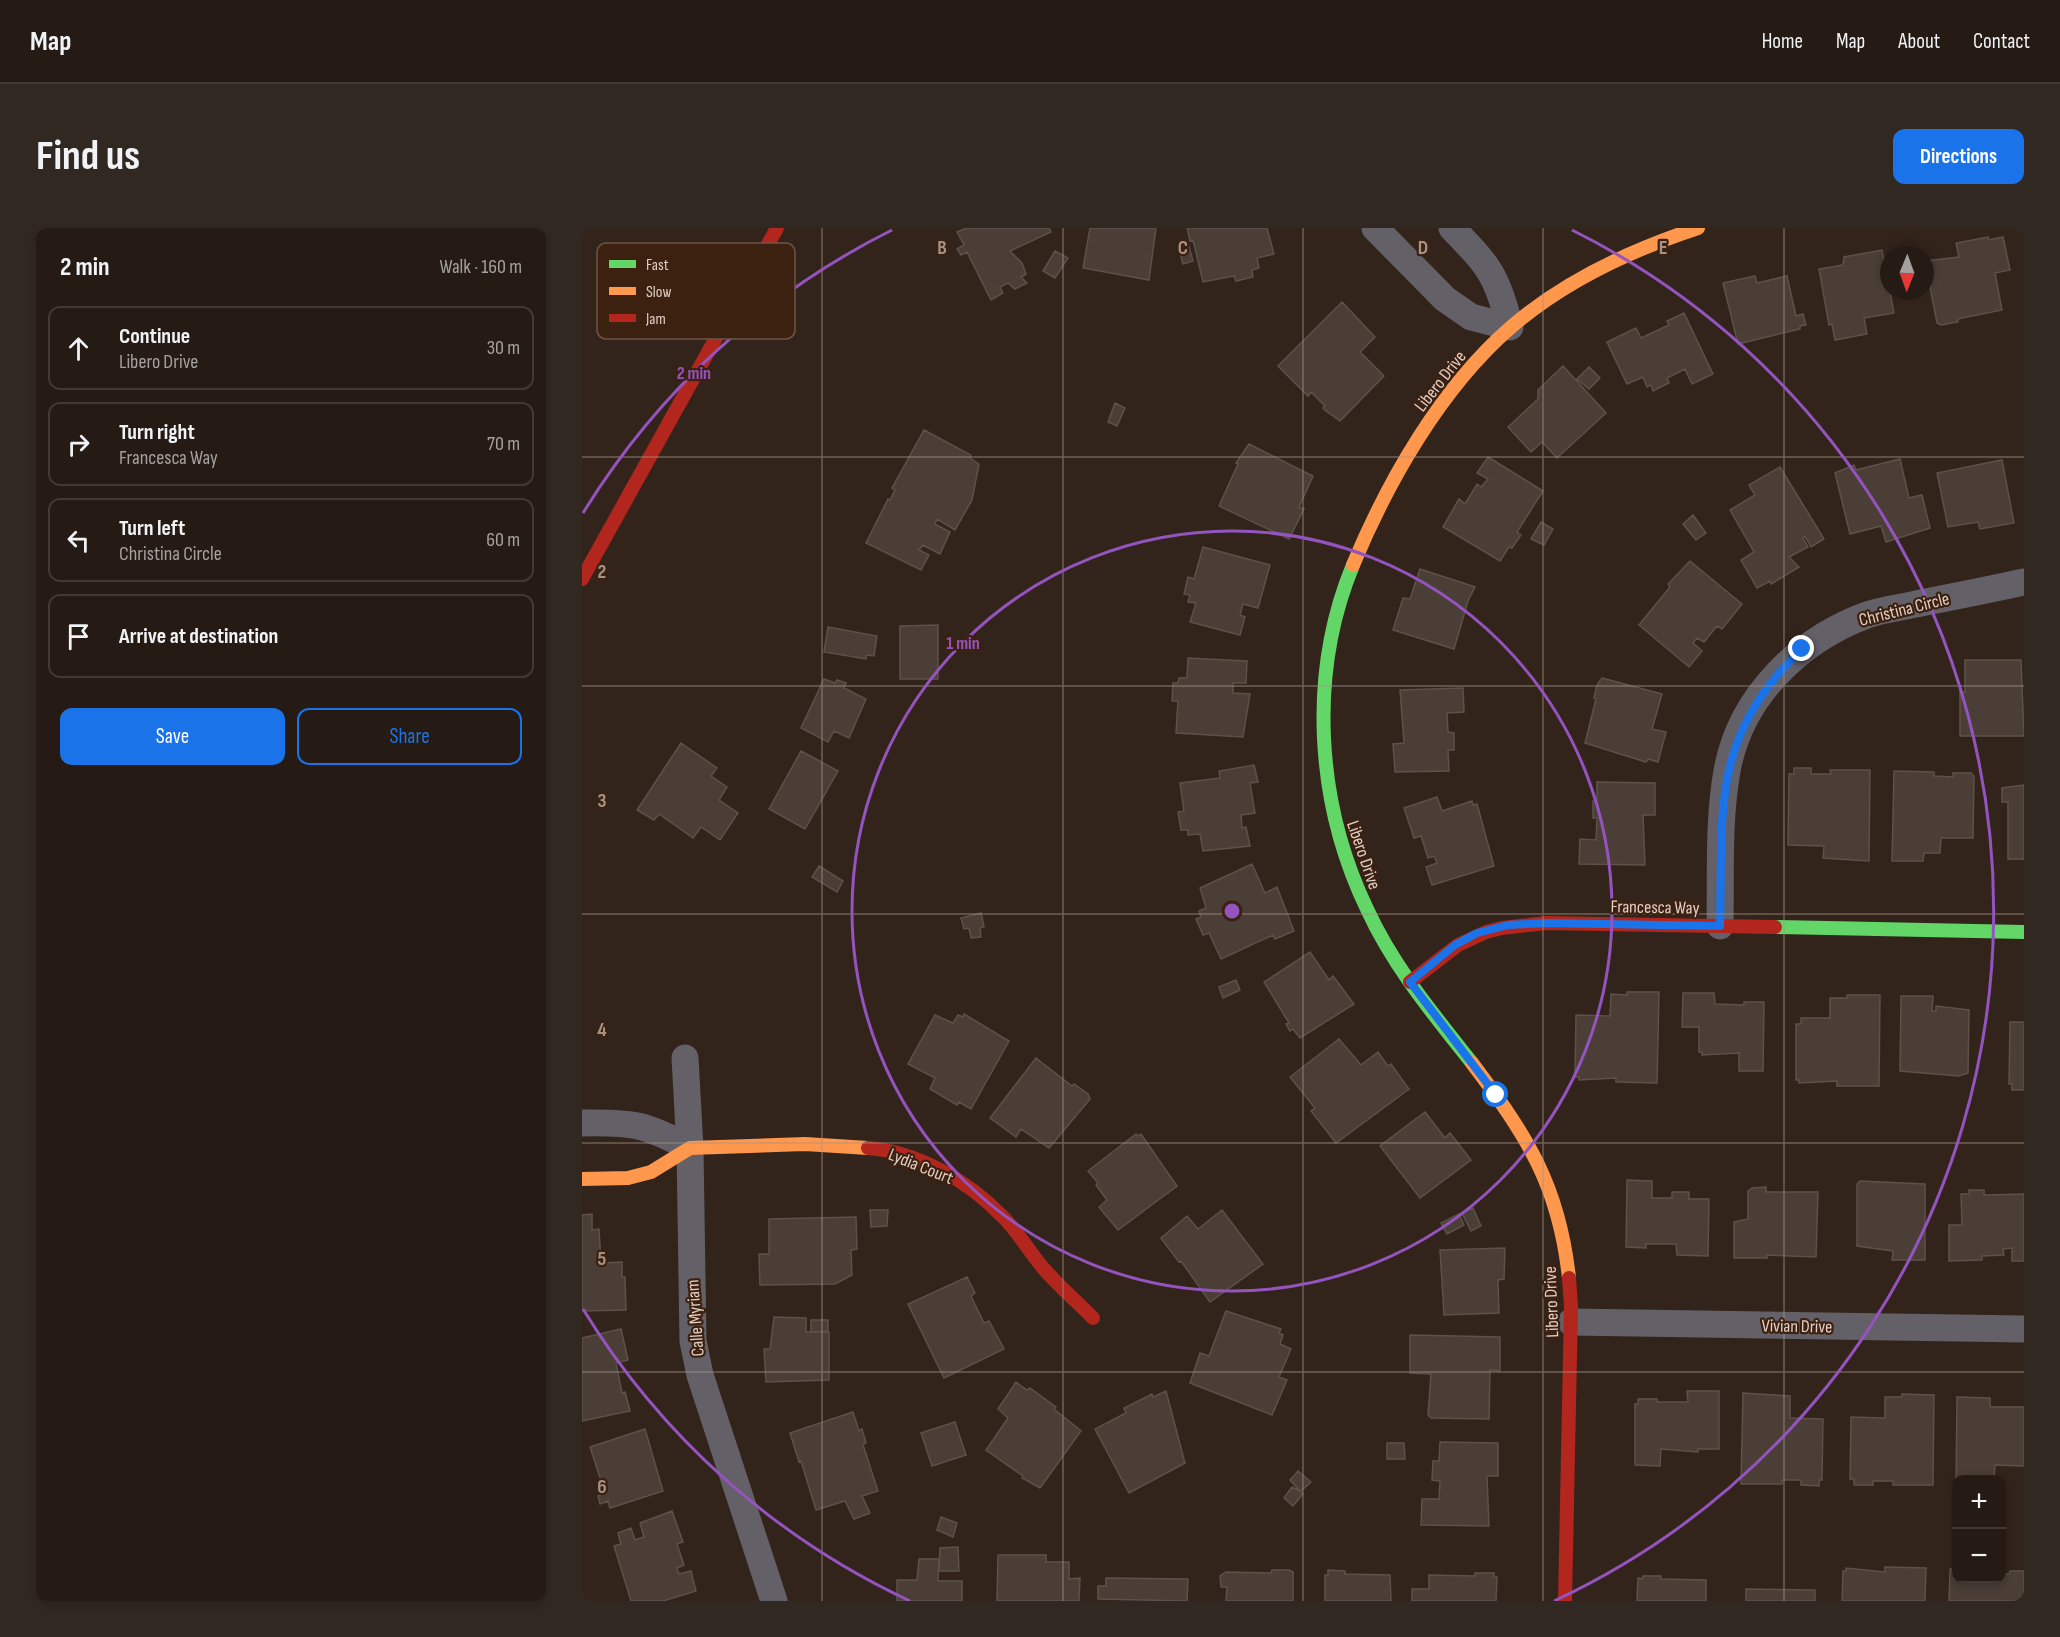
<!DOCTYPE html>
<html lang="en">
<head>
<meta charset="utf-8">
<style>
  :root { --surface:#261b14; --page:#322822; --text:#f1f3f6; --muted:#a4a1a0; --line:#423934; --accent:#1a73e8 }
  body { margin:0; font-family:"Sofia Sans Condensed",sans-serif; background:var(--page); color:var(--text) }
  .controls { position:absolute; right:18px; bottom:18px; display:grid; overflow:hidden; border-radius:12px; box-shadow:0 3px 9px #0003 }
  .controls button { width:54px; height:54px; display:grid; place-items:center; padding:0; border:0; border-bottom:2px solid var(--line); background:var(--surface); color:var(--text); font:30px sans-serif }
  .compass { position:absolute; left:1298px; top:18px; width:54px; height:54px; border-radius:50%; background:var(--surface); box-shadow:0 3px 9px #0003; rotate:181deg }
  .stop { position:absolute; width:18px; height:18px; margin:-14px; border:4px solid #1a73e8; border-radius:50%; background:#fff }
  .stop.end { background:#1a73e8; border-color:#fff; box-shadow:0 2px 6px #0008 }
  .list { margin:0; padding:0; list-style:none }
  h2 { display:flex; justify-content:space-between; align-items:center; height:78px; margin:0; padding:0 24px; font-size:26px }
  h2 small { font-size:20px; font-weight:400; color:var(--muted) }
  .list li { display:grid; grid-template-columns:39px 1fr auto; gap:18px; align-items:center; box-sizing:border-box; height:84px; margin:0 12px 12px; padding:0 12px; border:2px solid var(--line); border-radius:12px }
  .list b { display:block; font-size:22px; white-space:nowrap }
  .list p { margin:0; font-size:20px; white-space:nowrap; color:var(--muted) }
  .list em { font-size:20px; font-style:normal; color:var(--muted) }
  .actions { display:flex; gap:12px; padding:18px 24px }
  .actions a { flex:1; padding:14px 0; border:2px solid var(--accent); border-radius:12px; text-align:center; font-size:21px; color:var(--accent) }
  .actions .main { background:var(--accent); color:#fff }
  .icon { flex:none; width:33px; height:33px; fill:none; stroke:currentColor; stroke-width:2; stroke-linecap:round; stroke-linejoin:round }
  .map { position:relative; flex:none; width:1442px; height:1373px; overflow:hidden; border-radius:12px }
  header { display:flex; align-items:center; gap:36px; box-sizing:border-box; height:84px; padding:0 30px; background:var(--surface); border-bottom:2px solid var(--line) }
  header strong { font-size:28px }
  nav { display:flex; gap:33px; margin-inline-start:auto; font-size:21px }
  .intro { display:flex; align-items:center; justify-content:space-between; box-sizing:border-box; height:144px; padding:0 36px }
  h1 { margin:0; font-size:42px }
  .button { padding:15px 27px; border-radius:12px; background:var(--accent); color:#fff; font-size:21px; font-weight:700 }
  main { display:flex; gap:36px; padding:0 36px }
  aside { flex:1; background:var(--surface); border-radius:12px; box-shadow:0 3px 9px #0003 }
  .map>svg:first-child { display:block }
</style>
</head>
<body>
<header>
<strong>Map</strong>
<nav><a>Home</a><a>Map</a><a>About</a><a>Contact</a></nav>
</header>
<div class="intro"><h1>Find us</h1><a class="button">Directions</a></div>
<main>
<aside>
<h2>2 min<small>Walk · 160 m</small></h2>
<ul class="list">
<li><svg class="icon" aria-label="ahead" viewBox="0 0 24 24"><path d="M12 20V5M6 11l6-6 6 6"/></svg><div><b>Continue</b><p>Libero Drive</p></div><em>30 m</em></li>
<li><svg class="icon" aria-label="right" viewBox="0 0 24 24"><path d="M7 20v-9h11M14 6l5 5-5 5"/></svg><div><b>Turn right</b><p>Francesca Way</p></div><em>70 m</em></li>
<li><svg class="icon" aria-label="left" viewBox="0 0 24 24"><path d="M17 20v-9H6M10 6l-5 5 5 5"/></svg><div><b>Turn left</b><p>Christina Circle</p></div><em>60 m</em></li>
<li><svg class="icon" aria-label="arrive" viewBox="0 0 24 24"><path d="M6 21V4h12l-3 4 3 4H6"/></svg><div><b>Arrive at destination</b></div></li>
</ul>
<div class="actions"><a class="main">Save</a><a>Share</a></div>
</aside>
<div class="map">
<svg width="1442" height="1373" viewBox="0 0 1442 1373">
  <rect width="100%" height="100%" fill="#32241b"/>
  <path fill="#4a3e36" stroke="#5d5149" stroke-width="1.5" d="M385,0H467L469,4L428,23L440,35L444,46L439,49L445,55L433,61L426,55L418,59L421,65L409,72L385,24L379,27L375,21L382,17L375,4Z
    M508,0H574L567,52L501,40Z
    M605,0H685L692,26L675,30L677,40L670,42L671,49L654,53L652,48L621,54L611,12L608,13Z
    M1406,9L1407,12L1421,9L1428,42L1413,45L1420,82L1375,91L1376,94L1359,97L1355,95L1343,33L1377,29L1374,15Z
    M606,15L611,33L601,36L596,17Z
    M1300,22L1312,85L1282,90L1285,106L1253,112L1250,96L1247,97L1237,41L1261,37L1262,29Z
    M473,23L486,30L473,50L461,43Z
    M1173,48L1175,55L1205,48L1214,88L1221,86L1224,97L1218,98V101L1156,116L1141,55Z
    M760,74L793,109L778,124L802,148L758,193L744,183L741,180L743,178L729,164L726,168L696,138Z
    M1102,85L1131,146L1110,156L1103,141L1085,150L1087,155L1071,163L1069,157L1065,159L1061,149L1045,156L1025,114L1054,100L1059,110L1087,97L1085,93Z
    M981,138L1024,185L975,230L960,214L949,224L926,199L956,171V162Z
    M1007,139L1018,150L1007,161L995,151Z
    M533,175L543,180L535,198L526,194Z
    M342,202L389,227L388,230L397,236L390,272L373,302L355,291L353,296L368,304L358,326L341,317L337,322L347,327L339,342L284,315L306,271L308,272L313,262L310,260Z
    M667,216L731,248L717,279L722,281L707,311L637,278L656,236L654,235Z
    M906,229L961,263L935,304L939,307L930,320L927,319L918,333L861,299L877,271L883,276L895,256L899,259L906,251L895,245Z
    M1318,231L1327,270L1340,267L1348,300L1304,314L1299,298L1268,306L1253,245L1272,237L1274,242Z
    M1420,232L1432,295L1398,301L1396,294L1366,299L1355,245Z
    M1198,239L1242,311L1229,319L1223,308L1221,310L1226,319L1207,329L1217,339L1189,356L1188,353L1175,360L1159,332L1172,324L1148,282L1173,267L1167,257Z
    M1111,287L1124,305L1114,312L1101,296Z
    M959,294L971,301L962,317L949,311Z
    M621,319L688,337L676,380L661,376L658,387L663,389L658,407L608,394L614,375L606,374L608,367L602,366L606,349L612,351Z
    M1108,333L1160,376L1140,401L1135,398L1122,414L1115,410L1111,415L1120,423L1107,439L1057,397L1088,359L1086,356Z
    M838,341L893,359L886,373L872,421L811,402L821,370L828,371Z
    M356,397V451H318V398Z
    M246,399L295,408L292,428L285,427L284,431L242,424Z
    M606,430L665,433L664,455H651V465L668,466L661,509L594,505L596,473H590L591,455H596L597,450H605Z
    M1383,432H1439L1442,508H1378V464H1383Z
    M1020,450L1080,466L1070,501L1084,504L1076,534L1066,531L1064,534L1003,515L1014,471L1012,470L1015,457Z
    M242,451L253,455L255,452L264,455L262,460L284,471L267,510L252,503L246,514L219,500Z
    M881,460L882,484L865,485L866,504L872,505V522H866L867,543L813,544L811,516L822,515L818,462Z
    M99,515L135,540L129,548L145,559L137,572L156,585L138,612L119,599L111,610L77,586L72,592L55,582Z
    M219,523L256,543L223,601L187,581Z
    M672,537L676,554L668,555L673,585L659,587L660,600L664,599L668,618L621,623L618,606L606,607V602H599L596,584L602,583L598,555L638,550L637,543Z
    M1212,540H1229V546H1249L1248,542H1288L1287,633L1241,630L1242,618L1206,617L1207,546H1212Z
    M1312,543L1352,544V548L1371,549V545H1389L1392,548L1391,610H1359L1358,625H1342L1341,633H1310Z
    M1015,554L1073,555V587H1061L1063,637L997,636L998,611L1014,612L1015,590H1011V573H1015Z
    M1442,557V631H1426V574H1420V560Z
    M855,569L860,583L890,573L891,577L895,576L912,638L850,657L844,639L855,635L852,628L846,630L839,608L832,610L822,580Z
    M670,636L683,665L695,659L712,703L693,711L691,707L639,731L627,705L621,707L614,691L619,689L617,683L624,680L618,660Z
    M237,638L261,653L255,664L230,649Z
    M399,685L402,699L398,700L399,709L389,710L387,700L382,701L379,690Z
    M728,724L747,752L751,748L772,776L718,810L711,801L708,803L704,796L707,795L682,754Z
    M654,752L658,762L641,770L637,759Z
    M1045,764H1077L1075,855L1034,854V850L997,852V849H993L994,787L1028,788L1029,766L1045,767Z
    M1101,765H1132L1133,776L1162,777V774H1182L1181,843H1157V825L1120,827V824H1117V799H1100Z
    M1265,767H1298L1297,858H1255V853L1217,855V852H1214V796H1219V790H1248V770H1265Z
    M1319,768H1351L1350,783H1354V778L1387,782L1386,845L1377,848L1318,843Z
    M382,786L427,813L389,881L377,874L375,877L348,861L353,850L326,836L353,787L371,795L376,787L381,789Z
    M1428,794H1442V862H1430V856H1427Z
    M757,811L779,837L796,824L806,838L809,836L827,861L754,915L729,883L733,880L708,849Z
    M454,830L490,858L492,856L506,866L508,871L467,920L439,901L434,909L408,890Z
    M843,884L863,910L868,905L889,932L838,970L798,918Z
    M554,906L556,908L559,906L595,958L536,1002L517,979L525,972L514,957L516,955L506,943Z
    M1045,952L1070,953V970H1090V964H1107V971H1127L1126,1028L1095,1027L1094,1016H1064V1020L1044,1019Z
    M1278,953L1343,956V1032H1310L1311,1023L1275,1018V956Z
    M1184,959V964H1236L1234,1029L1185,1027V1030H1152V994L1166,991V963L1170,960Z
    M1387,962H1402V967L1442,966V1033H1430V1020L1421,1021L1422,1027L1400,1028V1032L1367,1033V997H1380L1379,966H1387Z
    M891,980L899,998L889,1003L880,985Z
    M288,982H306L305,998L289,999Z
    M640,982L681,1036L628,1074L599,1033L597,1034L579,1010L605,988L616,1001Z
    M10,986V1002L17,1001L19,1035L40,1034V1049H43L44,1082L0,1083V987Z
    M877,986L882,997L865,1006L859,995Z
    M274,989L275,1021L269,1022L270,1047L253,1056L178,1057L177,1026H187V991Z
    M923,1020L922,1051L916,1052L917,1085L862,1087L858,1022Z
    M385,1049L393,1065L389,1068L402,1095L407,1093L422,1121L362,1150L326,1076Z
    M644,1083L699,1101L697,1105L701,1107L698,1116L709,1121L697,1149L705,1152L690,1187L608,1155L618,1125L627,1128Z
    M192,1089L224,1090V1104H247V1152L184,1154L182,1121H188Z
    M229,1092H246V1103L229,1104Z
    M39,1101L46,1132L34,1135L40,1165L43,1164L48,1183L0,1193V1110Z
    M828,1107L918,1109V1143L908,1142L907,1191L849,1190L846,1187L849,1146L828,1145Z
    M434,1154L445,1162L448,1160L474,1179L472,1181L499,1203L458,1260L440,1250L441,1248L404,1222L426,1190L416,1181Z
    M584,1163L603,1235L547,1265L513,1201L544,1185L542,1180L570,1166L571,1169Z
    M1105,1163H1137V1221H1116V1224L1079,1221L1078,1238L1053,1237V1176H1056V1171H1075V1174H1106Z
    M1161,1165L1208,1168V1190L1241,1191L1240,1252H1237V1258L1219,1257V1252H1200V1256H1159Z
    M1320,1166L1352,1167L1351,1257H1311V1253H1291V1257H1272V1251H1268L1269,1189L1303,1190V1169H1320Z
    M1375,1169L1408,1170V1179H1442V1238L1413,1237L1412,1252H1374V1259Z
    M271,1184L277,1203L280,1201L284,1215L281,1217L296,1263L280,1268L288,1285L272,1291L263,1273L234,1282L219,1233L217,1234L208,1205Z
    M373,1194L384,1227L350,1238L339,1205Z
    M63,1201L81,1263L28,1280L26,1273L18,1276L16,1268L23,1265L8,1219Z
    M858,1214L916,1215V1248H905L907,1298L839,1297L840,1271H857L858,1253L850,1252L851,1233H857Z
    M805,1215H822L823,1231H805Z
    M716,1243L729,1254L719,1263L721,1266L711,1278L702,1270L710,1259L718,1263L708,1252Z
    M90,1283L101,1314L95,1316L102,1337L95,1340L97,1346L109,1343L114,1363L81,1373H49L32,1318L39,1316L36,1305L49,1300L53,1312L62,1309L58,1295Z
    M359,1289L375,1295L371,1309L355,1302Z
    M376,1319L377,1343H357L358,1320Z
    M416,1327H464V1334H487V1351L498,1350L497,1373H415Z
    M337,1331H357L356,1353H380V1373H315V1352H335Z
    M1303,1339L1344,1340L1343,1373H1260L1261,1343H1264V1340L1303,1344Z
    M1368,1341H1374V1350H1420V1346H1427L1428,1343H1442V1373H1367Z
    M690,1342H707L711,1344V1373H644L645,1359H639L638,1348L644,1344L689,1345Z
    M746,1342L763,1343V1346L808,1347L809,1373H743V1347H746Z
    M893,1345H912V1349H915L914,1373H830V1361H847V1347L893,1348Z
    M1061,1348H1079V1351L1124,1352V1373H1055L1056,1350L1060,1351Z
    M524,1350L606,1351L605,1373L516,1371V1358H524Z
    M1164,1361L1233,1362V1373H1164Z"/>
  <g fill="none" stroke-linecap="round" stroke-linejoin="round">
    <path stroke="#636067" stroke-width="27" d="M793,0L863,71L889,89L928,99C915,47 907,38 870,0
      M1138,698C1139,647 1136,593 1145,543C1158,469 1217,412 1285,387C1301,381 1318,380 1334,376C1370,369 1406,362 1442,354
      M103,830L108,920L111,1113L118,1147L192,1373
      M0,895C52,894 63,896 108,920
      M989,1094L1442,1101"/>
    <path stroke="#63d668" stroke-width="14" d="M771,337C726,446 734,575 785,681C811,738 852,787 890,835
      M1193,699L1442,704"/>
    <path stroke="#ff974d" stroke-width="14" d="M771,337C806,253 859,160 928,100C982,53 1049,22 1116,0
      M890,835C945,908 977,957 987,1050
      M0,951L46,950L69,944L108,920L223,916L286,920"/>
    <path stroke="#b3261e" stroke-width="14" d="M0,351L195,0
      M828,754L876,717L904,704L920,700L964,695L1193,699
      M286,920C335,924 385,952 419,987C436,1003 447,1024 462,1041C477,1058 495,1074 511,1090
      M983,1373L989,1079L987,1050"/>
  </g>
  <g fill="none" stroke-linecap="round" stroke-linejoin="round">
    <path stroke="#1a73e8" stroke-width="8" d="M914,867L828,754L873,717L895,705L926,697L964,695L1138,698C1141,581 1128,509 1220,421"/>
  </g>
  <path fill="none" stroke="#a49289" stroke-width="1.5" stroke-opacity="0.55" d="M240,0V1373M481,0V1373M721,0V1373M961,0V1373M1202,0V1373M0,229H1442M0,458H1442M0,686H1442M0,915H1442M0,1144H1442"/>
  <g fill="none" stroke="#9454c0" stroke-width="3">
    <circle cx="650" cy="683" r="380"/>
    <path d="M328 1373A761 761 0 0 1 1 1081M1 285A761 761 0 0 1 310 2M990 2A761 761 0 0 1 972 1373"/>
  </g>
  <g text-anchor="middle" stroke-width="4.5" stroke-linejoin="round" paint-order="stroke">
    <g font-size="18" fill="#e1cec4" stroke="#3c2111">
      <text transform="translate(858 153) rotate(-52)" y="6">Libero Drive</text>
      <text transform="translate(1322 381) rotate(-14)" y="6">Christina Circle</text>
      <text transform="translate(782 627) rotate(71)" y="6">Libero Drive</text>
      <text transform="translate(1073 679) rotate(1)" y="6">Francesca Way</text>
      <text transform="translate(339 938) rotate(22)" y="6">Lydia Court</text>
      <text transform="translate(969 1074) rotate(-92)" y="6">Libero Drive</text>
      <text transform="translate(113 1090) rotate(-94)" y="6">Calle Myriam</text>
      <text transform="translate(1215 1098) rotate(1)" y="6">Vivian Drive</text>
    </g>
  </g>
  <rect x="15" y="15" width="198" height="96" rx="9" fill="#3c2111" stroke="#6e5547" stroke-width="1.5"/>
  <rect x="27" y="32" width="27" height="8" fill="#63d668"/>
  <rect x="27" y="59" width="27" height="8" fill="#ff974d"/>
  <rect x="27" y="86" width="27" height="8" fill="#b3261e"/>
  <g font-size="16" fill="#e1cec4">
    <text x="64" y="42">Fast</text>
    <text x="64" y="69">Slow</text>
    <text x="64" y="96">Jam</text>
  </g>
  <g font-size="20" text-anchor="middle" font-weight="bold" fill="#a49289" stroke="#3c2111" stroke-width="4.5" stroke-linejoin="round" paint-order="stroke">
    <text x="360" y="26">B</text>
    <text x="601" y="26">C</text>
    <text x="841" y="26">D</text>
    <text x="1081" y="26">E</text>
    <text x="20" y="350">2</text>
    <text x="20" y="579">3</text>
    <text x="20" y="808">4</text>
    <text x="20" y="1037">5</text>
    <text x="20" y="1265">6</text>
  </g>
  <circle cx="650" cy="683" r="9" fill="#9454c0" stroke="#3c2111" stroke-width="3"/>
  <g font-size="18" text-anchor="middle" font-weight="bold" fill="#9454c0" stroke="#3c2111" stroke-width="4.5" stroke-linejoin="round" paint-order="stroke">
    <text x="112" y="151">2 min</text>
    <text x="381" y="421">1 min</text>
  </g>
</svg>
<div class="controls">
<button>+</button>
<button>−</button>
</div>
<svg class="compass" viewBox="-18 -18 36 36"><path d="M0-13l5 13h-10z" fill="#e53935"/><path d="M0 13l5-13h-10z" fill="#a4a1a0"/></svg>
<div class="stop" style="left:914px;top:867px"></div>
<div class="stop end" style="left:1220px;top:421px"></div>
</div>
</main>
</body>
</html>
